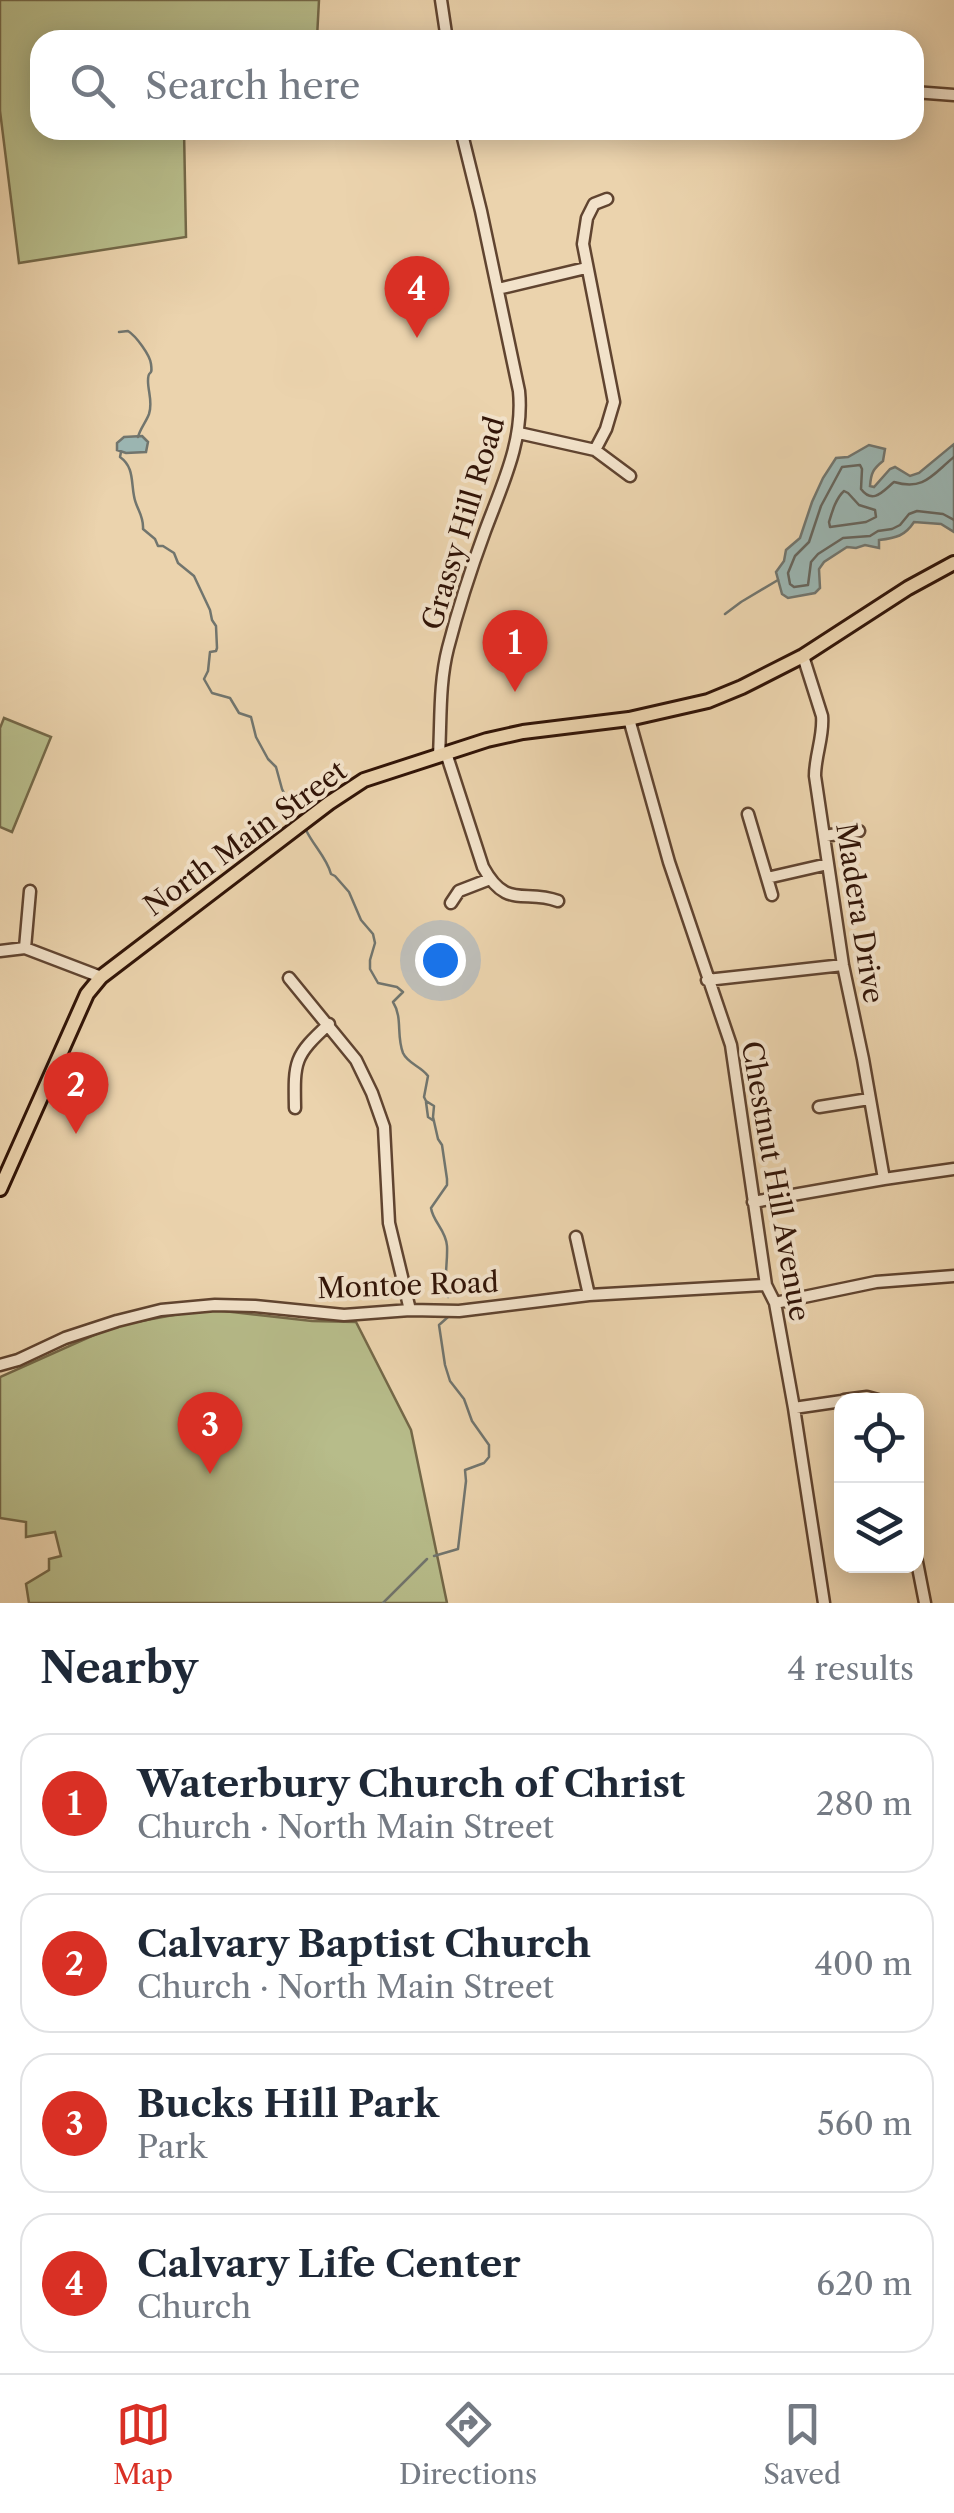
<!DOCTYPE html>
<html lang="en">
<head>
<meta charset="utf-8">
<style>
  :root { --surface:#fff; --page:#f2f2f3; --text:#1f2937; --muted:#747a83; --line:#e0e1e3; --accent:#d93025 }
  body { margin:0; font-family:"Libre Caslon Text",serif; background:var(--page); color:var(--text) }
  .controls { position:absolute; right:30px; bottom:30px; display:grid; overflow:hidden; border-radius:20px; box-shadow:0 5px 25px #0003 }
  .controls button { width:90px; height:90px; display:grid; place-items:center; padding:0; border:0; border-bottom:2px solid var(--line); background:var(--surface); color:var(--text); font:50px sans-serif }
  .you { position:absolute; left:440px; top:960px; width:35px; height:35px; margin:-25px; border:8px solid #fff; border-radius:50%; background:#1a73e8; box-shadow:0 0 0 15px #1a73e833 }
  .badge { display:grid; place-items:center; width:65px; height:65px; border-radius:50%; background:var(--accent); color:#fff; font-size:32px; font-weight:700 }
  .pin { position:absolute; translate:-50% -82px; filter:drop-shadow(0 2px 5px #0008) }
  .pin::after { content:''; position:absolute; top:52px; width:35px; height:30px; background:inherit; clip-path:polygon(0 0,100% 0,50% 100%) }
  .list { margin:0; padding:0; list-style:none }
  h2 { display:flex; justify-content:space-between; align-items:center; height:130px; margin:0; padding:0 40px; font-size:42px }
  h2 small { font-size:32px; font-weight:400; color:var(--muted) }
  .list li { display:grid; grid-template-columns:65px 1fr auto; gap:30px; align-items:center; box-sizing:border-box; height:140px; margin:0 20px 20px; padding:0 20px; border:2px solid var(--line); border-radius:30px }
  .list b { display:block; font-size:38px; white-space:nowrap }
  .list p { margin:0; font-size:32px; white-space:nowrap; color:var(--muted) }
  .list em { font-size:32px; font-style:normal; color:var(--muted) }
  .icon { flex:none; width:55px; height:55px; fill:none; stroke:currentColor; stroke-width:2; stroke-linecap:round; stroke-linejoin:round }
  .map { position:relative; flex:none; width:954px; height:1603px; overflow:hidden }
  .search { position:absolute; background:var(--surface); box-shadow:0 5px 25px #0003; left:30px; right:30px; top:30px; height:110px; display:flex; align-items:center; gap:25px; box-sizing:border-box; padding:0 35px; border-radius:30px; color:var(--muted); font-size:38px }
  .sheet { height:770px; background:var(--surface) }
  nav { display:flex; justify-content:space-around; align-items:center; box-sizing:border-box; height:140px; border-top:2px solid var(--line); background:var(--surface); font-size:28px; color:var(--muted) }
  nav a { display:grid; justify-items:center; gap:5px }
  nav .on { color:var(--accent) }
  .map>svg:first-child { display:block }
</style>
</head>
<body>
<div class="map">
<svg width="954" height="1603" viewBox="0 0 954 1603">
  <rect width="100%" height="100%" fill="#ebd3ad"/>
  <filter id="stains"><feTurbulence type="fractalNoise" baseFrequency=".002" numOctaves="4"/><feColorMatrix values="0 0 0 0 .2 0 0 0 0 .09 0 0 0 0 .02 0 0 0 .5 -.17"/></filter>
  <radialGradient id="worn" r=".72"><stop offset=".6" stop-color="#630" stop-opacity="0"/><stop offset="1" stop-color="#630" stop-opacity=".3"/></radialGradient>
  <path fill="#b7bc8a" stroke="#746848" stroke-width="2.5" d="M0,0H319L317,38L40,40V130H184L186,237L19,263L0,111Z
    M4,718L51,737L12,832L0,827V728Z
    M206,1309L312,1321L356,1322L411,1430L447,1603H29L26,1584L49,1570V1559L61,1556L55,1532L26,1537V1522L0,1518V1377L114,1326Z"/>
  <path fill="#9bb6b3" stroke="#71756e" stroke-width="2.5" d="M142,436L148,442L146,452L126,453L117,450V443L124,437Z
    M954,444V532L941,524L914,522C905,536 896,538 879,540V548L865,545L856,548L847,547L824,562L819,569L820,588L815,593L788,598L782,594L776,572L784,561L786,550L800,538L812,502L823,478L836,458L848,457L869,445L885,449L883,461C873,469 871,473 870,486L874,487L890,469L895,467L910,476L919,473Z"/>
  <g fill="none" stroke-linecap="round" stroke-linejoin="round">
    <path stroke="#66655d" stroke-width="2.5" d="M954,457C932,475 924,491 894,482C883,491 873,505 861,489L862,469L860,465L842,467L821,506L809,542L795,556L788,573L790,584L794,587L808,585L811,562L818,554L843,538L870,536L878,531L892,529L900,525L909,514L917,511L943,514L954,520
      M844,491L848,493L859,505L875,510L876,517L866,522L830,527L829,522C832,512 836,498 844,491Z"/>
    <path stroke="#71756e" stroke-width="2.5" d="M119,332L128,331C136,336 150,355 151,364C153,379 148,367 148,381C148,392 153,402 149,414C146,422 140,429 138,437
      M121,452L120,457C134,467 131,481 134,496C136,509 144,515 143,529L155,539L158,546H163L174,553L178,563L194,576L210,610L212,620L216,626L217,648L216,651L210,652L208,671L204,679L212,693L230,698L239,713L251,717L256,737L268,759L276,767L282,789L296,818
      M725,614L741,602L778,580
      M306,830C313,845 327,858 331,874L335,876L349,892L361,920L373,934L375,943L370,960V969L378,983L397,987L403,992L393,1002C403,1018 396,1035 403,1053C408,1064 421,1066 428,1076L424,1097L426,1101L434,1106L433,1117L438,1139L442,1145L447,1179V1185L431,1208C433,1222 446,1230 447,1246C448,1264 443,1279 448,1297
      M426,1102L428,1117L434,1121
      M434,1556L458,1549L466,1481L465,1470L484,1463L489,1457V1445L472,1421L464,1399L450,1381L445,1365L439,1325L448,1317
      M383,1603L427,1559"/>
    <defs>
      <path id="minor" d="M441,0L447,40
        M914,92L954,95
        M498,289L586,268
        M519,433L595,450L630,476
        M595,450L606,429L614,402L583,244L587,218L594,204L607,199
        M803,656L822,716C824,736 815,755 815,776L843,965L863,1059L884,1179
        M629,719L669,862L731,1045L766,1285L775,1303L794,1408L824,1603
        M446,753L483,867C507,911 525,888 558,901
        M439,755C441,720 439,683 448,648C458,609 471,569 485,531C502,485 524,441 519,391L481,211L461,130
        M748,814L772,895
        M824,836L859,831
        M767,878L828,864
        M451,903L459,891L490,879
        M25,948L30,891
        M0,951L25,948L101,977
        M289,978L356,1060L372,1093L384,1127L389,1223L410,1310
        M707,980L843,965
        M819,1107L869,1099
        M295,1108C294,1061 294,1056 329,1024
        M753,1202L884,1179L954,1169
        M576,1237L589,1295
        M775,1303L876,1282L954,1276
        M0,1365L18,1360L65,1338L117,1321L161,1310L215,1305L255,1306L344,1315L410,1310L459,1311L589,1295L766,1285
        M844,1400L867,1397L878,1400
        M794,1408L842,1401
        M916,1557L925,1603"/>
      <path id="major" d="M0,1189L87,994L101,977L329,803L364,780L487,740L523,732L629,719L708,701L742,687L803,656L908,588L954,563"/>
    </defs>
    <use href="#minor" stroke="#604430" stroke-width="15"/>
    <use href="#major" stroke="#311407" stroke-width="18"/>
    <use href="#minor" stroke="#f2e2ca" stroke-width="10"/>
    <use href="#major" stroke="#ebd3ad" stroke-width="12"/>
  </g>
  <g text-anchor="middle" stroke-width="8" stroke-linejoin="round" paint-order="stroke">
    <g font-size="28" fill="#311407" stroke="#f2e2ca">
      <text transform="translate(463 523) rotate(-73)" y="10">Grassy Hill Road</text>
      <text transform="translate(245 838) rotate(-36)" y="10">North Main Street</text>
      <text transform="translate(860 913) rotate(81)" y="10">Madera Drive</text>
      <text transform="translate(776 1181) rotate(80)" y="10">Chestnut Hill Avenue</text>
      <text transform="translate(408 1285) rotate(-2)" y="10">Montoe Road</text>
    </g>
  </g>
  <rect width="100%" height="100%" filter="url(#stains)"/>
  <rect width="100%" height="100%" fill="url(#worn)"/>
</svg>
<div class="controls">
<button><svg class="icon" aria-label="locate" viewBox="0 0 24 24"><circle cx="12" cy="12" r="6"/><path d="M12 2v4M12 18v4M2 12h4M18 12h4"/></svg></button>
<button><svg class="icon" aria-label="layers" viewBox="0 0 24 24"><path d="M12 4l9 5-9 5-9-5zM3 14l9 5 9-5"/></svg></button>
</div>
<div class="you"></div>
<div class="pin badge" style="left:515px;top:692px">1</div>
<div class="pin badge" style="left:76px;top:1134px">2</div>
<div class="pin badge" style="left:210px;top:1474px">3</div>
<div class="pin badge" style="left:417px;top:338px">4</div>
<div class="search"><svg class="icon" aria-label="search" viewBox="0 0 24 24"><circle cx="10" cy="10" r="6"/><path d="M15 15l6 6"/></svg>Search here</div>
</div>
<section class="sheet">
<h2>Nearby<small>4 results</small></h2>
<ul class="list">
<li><span class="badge">1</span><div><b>Waterbury Church of Christ</b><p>Church · North Main Street</p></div><em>280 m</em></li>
<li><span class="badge">2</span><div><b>Calvary Baptist Church</b><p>Church · North Main Street</p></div><em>400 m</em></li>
<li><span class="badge">3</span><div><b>Bucks Hill Park</b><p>Park</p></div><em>560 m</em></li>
<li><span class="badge">4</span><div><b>Calvary Life Center</b><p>Church</p></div><em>620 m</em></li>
</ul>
</section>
<nav>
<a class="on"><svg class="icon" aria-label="map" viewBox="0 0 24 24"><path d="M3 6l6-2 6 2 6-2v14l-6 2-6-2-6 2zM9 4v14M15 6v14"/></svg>Map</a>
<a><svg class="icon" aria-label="directions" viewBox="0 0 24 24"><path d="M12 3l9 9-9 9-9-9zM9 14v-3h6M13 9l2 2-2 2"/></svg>Directions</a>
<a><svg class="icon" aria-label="saved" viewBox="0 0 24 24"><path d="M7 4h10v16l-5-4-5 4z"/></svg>Saved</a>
</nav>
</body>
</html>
